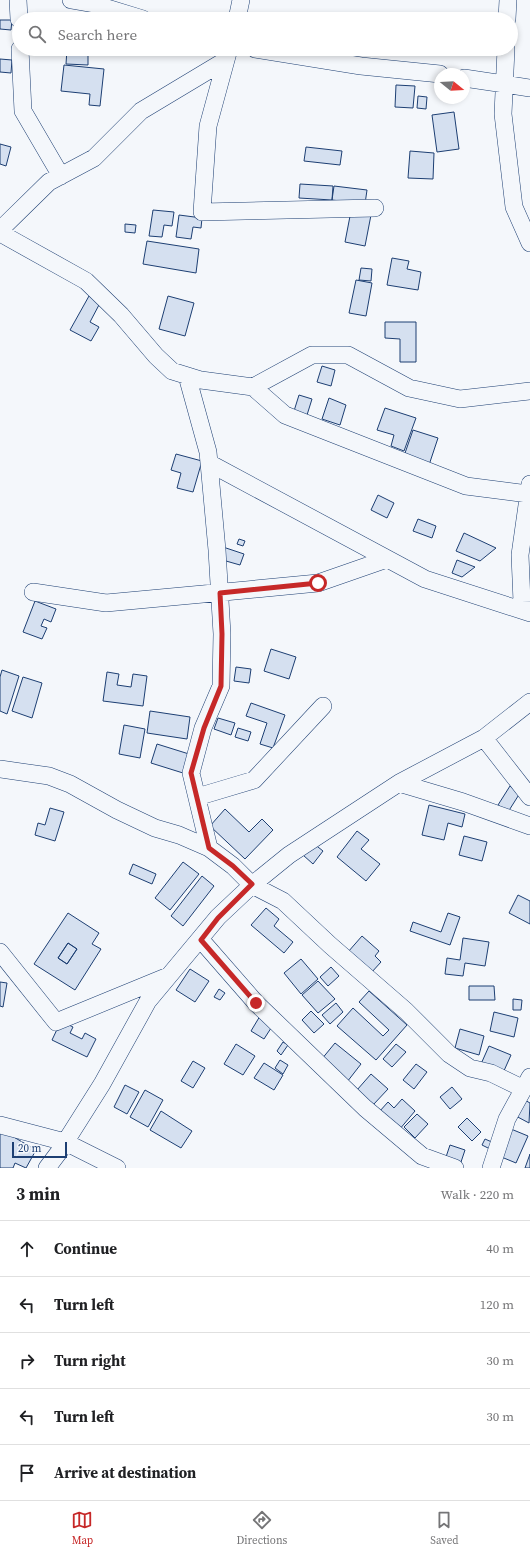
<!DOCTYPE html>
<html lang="en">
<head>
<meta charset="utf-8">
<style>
  :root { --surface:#fff; --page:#f2f2f2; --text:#202124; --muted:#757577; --line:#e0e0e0; --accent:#c62828 }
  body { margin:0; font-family:"Source Serif 4",serif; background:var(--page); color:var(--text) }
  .compass { position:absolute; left:434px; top:68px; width:36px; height:36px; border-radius:50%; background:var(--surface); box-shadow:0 2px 6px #0003; rotate:108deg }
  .scale { position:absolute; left:12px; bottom:10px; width:55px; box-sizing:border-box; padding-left:4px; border:2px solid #1d3f73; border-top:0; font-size:11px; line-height:14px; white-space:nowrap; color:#1d3f73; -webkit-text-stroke:3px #f4f7fb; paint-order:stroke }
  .stop { position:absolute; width:12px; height:12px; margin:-9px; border:3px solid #c62828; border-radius:50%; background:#fff }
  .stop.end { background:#c62828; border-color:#fff; box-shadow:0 1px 4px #0008 }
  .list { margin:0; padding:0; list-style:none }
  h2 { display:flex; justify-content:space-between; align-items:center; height:52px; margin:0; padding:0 16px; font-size:17px }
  h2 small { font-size:13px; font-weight:400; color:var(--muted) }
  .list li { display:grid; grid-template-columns:26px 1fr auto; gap:12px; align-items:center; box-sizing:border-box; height:56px; padding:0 16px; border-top:1px solid var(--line) }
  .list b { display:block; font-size:15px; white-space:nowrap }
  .list em { font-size:13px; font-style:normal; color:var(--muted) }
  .icon { flex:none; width:22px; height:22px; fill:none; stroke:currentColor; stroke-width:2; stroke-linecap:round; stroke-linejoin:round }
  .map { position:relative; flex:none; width:530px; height:1168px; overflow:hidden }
  .search { position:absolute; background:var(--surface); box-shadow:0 2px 6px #0003; left:12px; right:12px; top:12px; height:44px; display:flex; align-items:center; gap:10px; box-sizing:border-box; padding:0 14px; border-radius:22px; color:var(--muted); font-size:15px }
  .sheet { height:332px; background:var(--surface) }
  nav { display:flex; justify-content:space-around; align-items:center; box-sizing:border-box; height:56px; border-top:1px solid var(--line); background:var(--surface); font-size:11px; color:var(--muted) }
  nav a { display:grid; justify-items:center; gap:2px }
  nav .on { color:var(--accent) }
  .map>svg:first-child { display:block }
</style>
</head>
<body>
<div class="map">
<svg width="530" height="1168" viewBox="0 0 530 1168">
  <rect width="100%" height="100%" fill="#f4f7fb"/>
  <path fill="#d5e0f0" stroke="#1d3f73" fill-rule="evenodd" d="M68,13L90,14L89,19H68Z
    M0,20H12L11,30L0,29Z
    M67,49H88V65L66,64Z
    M0,59L12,60L11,73L0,72Z
    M64,65L104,69L100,106L89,105L90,94L61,91Z
    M396,85L415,86L413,108L395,107Z
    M418,96L427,97L426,109L417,108Z
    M454,112L459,149L437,152L432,115Z
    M0,144L11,147L6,166L0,164Z
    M306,147L342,151L340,165L304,161Z
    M410,151L434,153L433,179L408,178Z
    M300,184L333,186L332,200L299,198Z
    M334,186L367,190L365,204L332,200Z
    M153,210L174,212L172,226L164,225L162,237L149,236Z
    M351,211L371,215L365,246L345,242Z
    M179,215L202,218L201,228L193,227L191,239L176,237Z
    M125,224L136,225L135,233L125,232Z
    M147,241L199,249L196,273L143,264Z
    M392,258L409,261L407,269L421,272L418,290L387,285Z
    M361,268L372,269L371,281L359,280Z
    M356,280L372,283L366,316L349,313Z
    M89,296L100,303L90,322L99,327L91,341L70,330Z
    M168,296L194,303L185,336L159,329Z
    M385,322H416V362H400V339L385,338Z
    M322,366L335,370L331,386L317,382Z
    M299,395L312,399L307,415L294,411Z
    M329,398L346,405L340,425L322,419Z
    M385,408L416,418L404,451L391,446L394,435L377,430Z
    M413,430L438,438L429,465L404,456Z
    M176,454L202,461L193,492L177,488L181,473L171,470Z
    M378,495L394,503L387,518L371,510Z
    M418,519L436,526L432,538L413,531Z
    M464,533L496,548L480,561L456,551Z
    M239,539L245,541L243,546L237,544Z
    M223,547L244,554L240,565L219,559Z
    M457,560L475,567L462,577L452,573Z
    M35,601L56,609L51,622L44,619L41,626L47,628L42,639L23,632Z
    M271,649L296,657L289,679L264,671Z
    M236,667L251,669L249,683L234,681Z
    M2,670L19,676L7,714L0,711V677Z
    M107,672L119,674L117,685L131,687L133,674L147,676L143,706L103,701Z
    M23,677L42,683L32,718L12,711Z
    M251,703L285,715L273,748L260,744L267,723L246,716Z
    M150,711L190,717L187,739L147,733Z
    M218,718L235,723L231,735L214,729Z
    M124,725L145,729L140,758L119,754Z
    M238,728L251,732L248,741L235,737Z
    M157,744L189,754L183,773L151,763Z
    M510,786L520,793L508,812L498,805Z
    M429,805L465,814L462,827L448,823L444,840L422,835Z
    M50,808L64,812L55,841L35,835L38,823L45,825Z
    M225,809L249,832L262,819L273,830L245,859L210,826Z
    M357,831L369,840L361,849L380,864L366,881L337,857Z
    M464,836L487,842L482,861L459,855Z
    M313,843L323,851L313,864L303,855Z
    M183,862L199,874L170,910L155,898Z
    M133,864L156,874L152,884L129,874Z
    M202,876L214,886L183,926L171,916Z
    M518,895L530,901V924L509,913Z
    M266,908L279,919L274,926L293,942L284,953L251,925Z
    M68,913L99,933L92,944L101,949L75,990L34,964ZM68,943L77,949L67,964L58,958Z
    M448,913L460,917L450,945L410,931L413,922L441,932Z
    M362,936L379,951L375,956L381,962L371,973L348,952Z
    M463,938L489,942L485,966L465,963L463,976L445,974L447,958L460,960Z
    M68,943L77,949L67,964L58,958Z
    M301,959L318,979L301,994L284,973Z
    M331,967L339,976L328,986L320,977Z
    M190,969L209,981L195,1002L176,990Z
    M318,981L335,999L318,1013L302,995Z
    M0,982L7,983L3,1007L0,1006Z
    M469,986H494L495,1000H469Z
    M219,989L225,993L220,1000L214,997Z
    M369,991L407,1025L376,1060L337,1026L353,1008L383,1036L389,1030L359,1002Z
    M513,999L522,1000L521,1010H513Z
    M336,1003L343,1012L330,1024L322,1015Z
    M311,1011L324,1024L314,1033L302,1020Z
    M494,1012L518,1018L514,1037L490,1031Z
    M260,1016L273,1025L264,1039L251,1031Z
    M61,1021L73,1027L70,1033L82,1039L85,1033L96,1039L87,1057L52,1040Z
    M460,1029L484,1036L479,1055L455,1048Z
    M283,1042L288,1045L281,1055L277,1051Z
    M335,1043L361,1064L347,1082L321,1060Z
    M236,1044L255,1056L243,1075L224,1064Z
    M396,1044L406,1052L392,1067L383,1059Z
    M489,1046L511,1055L503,1073L481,1064Z
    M280,1060L288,1065L283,1074L275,1068Z
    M193,1061L205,1068L193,1088L181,1081Z
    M264,1063L283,1075L274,1090L254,1078Z
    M416,1064L427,1072L414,1089L403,1080Z
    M371,1074L388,1089L373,1105L357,1090Z
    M125,1085L139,1092L127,1114L114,1107Z
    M452,1087L462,1099L450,1109L440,1097Z
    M145,1090L163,1100L148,1127L130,1117Z
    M402,1099L415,1111L399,1130L379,1112L388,1102L394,1108Z
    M523,1099L530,1103L529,1123L514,1115Z
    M161,1111L192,1131L181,1148L150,1130Z
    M417,1114L428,1124L415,1138L404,1127Z
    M467,1118L481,1132L472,1141L458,1127Z
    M0,1129L36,1150L26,1168L15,1163L13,1168H0Z
    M511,1129L528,1136L516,1163L499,1156Z
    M485,1139L494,1143L490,1149L482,1145Z
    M450,1145L465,1150L459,1168L444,1163Z
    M530,1154V1168H525Z"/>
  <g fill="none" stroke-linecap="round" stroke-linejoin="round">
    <defs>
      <path id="street" d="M18,0L19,19
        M71,0L94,4L143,19
        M237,19L241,0
        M507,19L508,0
        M20,49L23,111L61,176
        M229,49L208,126L202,212L375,208
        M255,49L361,66L440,74
        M506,49L503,114L514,207L530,243
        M464,78L530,88
        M0,230L49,182L94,158L141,111L226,60
        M0,233L86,281L121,315L156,356L172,371L201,380L253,387L312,355H348L409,388L460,399L530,391
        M187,376L208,452L217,550L222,634L221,686L203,728L191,773L209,848
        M253,387L285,415L466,486L528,494
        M209,463L425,579L530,613
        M530,484L520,555L522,602L530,610
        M33,592L106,603L203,594L318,583L387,559
        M484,738L530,797
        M0,769L49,776L70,784L117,810L155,828L179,835L209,848L233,866L252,885L283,901L330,945L406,1011L449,1054L470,1068L491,1073L524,1089
        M399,783L463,802L530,826
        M197,797L254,780L323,706
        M201,940L256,1003L365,1108L422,1156L455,1168
        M0,952L56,1022L168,976
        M0,1125L65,1142L117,1168
        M47,1168L59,1152L102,1084L148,1001L218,917L252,885L289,855L399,783L484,738L530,702
        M491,1168L507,1119L530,1077"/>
    </defs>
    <use href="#street" stroke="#1d3f73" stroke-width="18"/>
    <use href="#street" stroke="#f4f7fb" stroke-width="17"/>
  </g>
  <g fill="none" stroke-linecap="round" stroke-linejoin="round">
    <path stroke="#c62828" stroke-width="5" d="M256,1003L201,940L218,918L252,884L233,866L209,848L191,773L204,728L221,686L222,634L220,593L318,583"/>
  </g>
</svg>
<svg class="compass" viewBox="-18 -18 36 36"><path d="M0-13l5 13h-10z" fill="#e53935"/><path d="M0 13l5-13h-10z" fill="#757577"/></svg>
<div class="scale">20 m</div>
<div class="stop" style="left:318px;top:583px"></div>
<div class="stop end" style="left:256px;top:1003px"></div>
<div class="search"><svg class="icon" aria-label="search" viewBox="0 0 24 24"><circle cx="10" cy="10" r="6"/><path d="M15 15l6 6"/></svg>Search here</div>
</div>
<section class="sheet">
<h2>3 min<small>Walk · 220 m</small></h2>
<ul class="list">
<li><svg class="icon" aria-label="ahead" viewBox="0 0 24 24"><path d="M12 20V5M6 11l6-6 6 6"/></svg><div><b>Continue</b></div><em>40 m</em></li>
<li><svg class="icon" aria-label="left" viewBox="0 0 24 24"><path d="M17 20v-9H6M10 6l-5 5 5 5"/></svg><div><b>Turn left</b></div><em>120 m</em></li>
<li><svg class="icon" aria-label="right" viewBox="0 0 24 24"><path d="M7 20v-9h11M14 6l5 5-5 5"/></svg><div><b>Turn right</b></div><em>30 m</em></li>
<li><svg class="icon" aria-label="left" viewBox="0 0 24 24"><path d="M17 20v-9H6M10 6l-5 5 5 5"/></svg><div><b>Turn left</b></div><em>30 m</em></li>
<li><svg class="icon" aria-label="arrive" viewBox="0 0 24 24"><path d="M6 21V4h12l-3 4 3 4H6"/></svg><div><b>Arrive at destination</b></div></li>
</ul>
</section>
<nav>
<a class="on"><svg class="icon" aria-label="map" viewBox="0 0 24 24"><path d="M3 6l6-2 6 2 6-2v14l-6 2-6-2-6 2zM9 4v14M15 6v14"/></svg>Map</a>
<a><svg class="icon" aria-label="directions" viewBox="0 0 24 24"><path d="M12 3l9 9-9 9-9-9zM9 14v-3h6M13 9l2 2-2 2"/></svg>Directions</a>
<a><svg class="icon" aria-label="saved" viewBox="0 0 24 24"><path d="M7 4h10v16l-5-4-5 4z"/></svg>Saved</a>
</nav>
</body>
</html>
